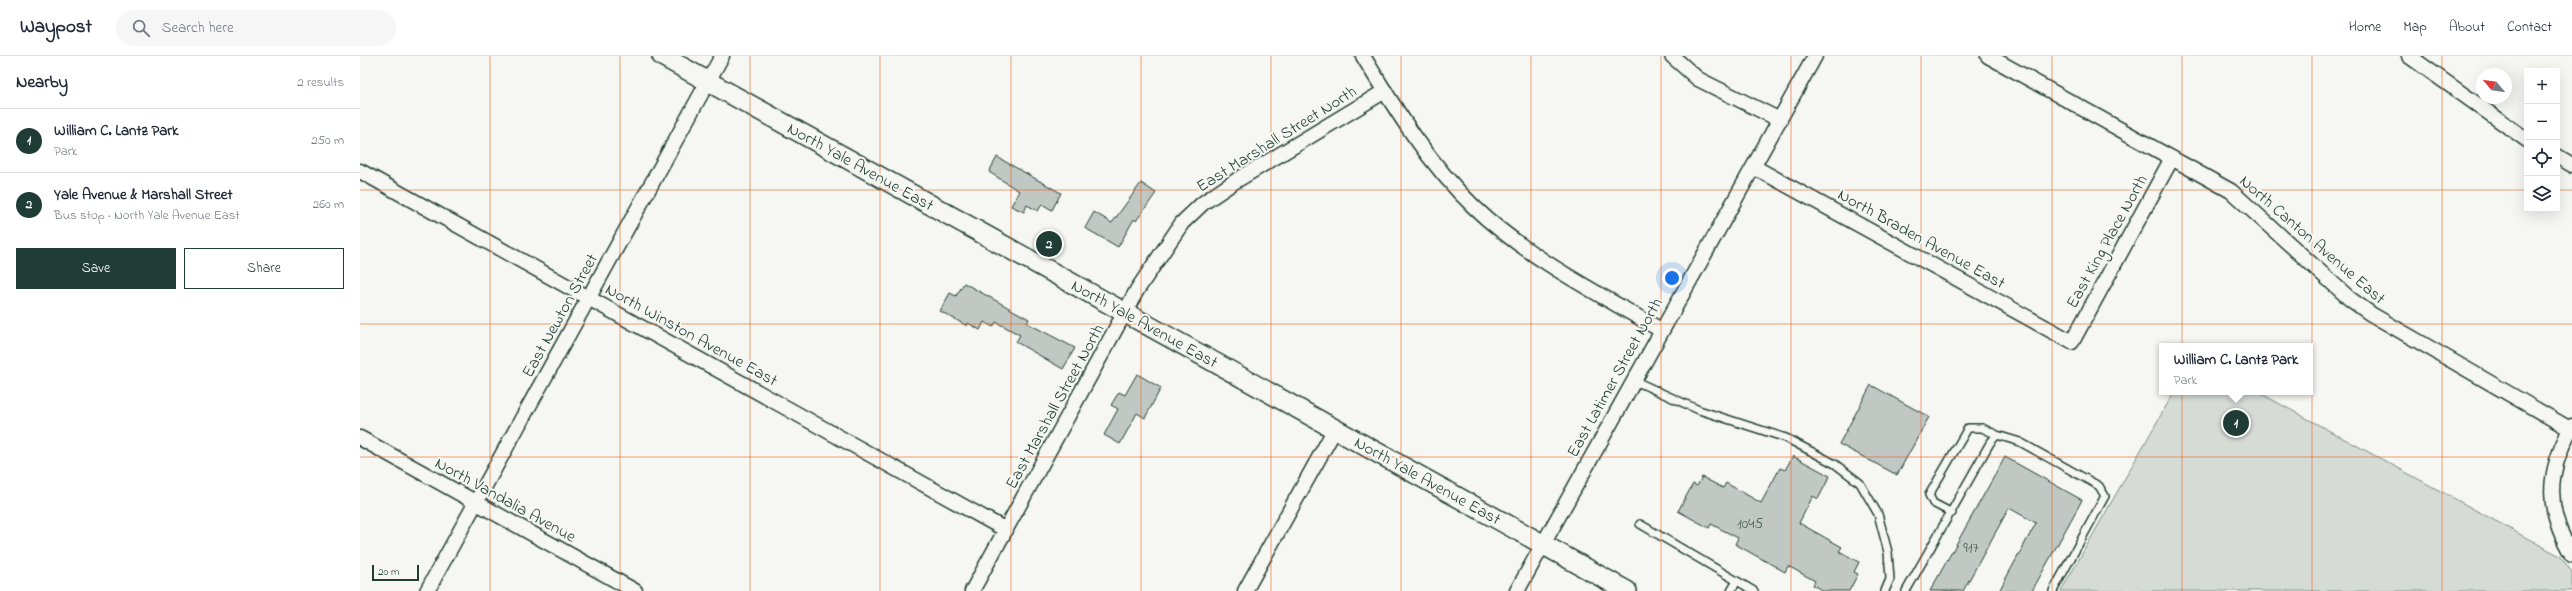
<!DOCTYPE html>
<html lang="en">
<head>
<meta charset="utf-8">
<style>
  :root { --surface:#fff; --page:#f6f6f7; --text:#1f2937; --muted:#747a83; --line:#e0e1e3; --accent:#1f3d34 }
  body { margin:0; font-family:"Indie Flower",sans-serif; background:var(--page); color:var(--text) }
  .controls { position:absolute; right:12px; top:12px; display:grid; overflow:hidden; border-radius:0px; box-shadow:0 4px 16px #0002 }
  .controls button { width:36px; height:36px; display:grid; place-items:center; padding:0; border:0; border-bottom:1px solid var(--line); background:var(--surface); color:var(--text); font:20px sans-serif }
  .compass { position:absolute; left:2116px; top:12px; width:36px; height:36px; border-radius:50%; background:var(--surface); box-shadow:0 4px 16px #0002; rotate:299deg }
  .scale { position:absolute; left:12px; bottom:10px; width:47px; box-sizing:border-box; padding-left:4px; border:2px solid #1f3d34; border-top:0; font-size:11px; line-height:14px; white-space:nowrap; color:#1f3d34; -webkit-text-stroke:3px #f6f6f2; paint-order:stroke }
  .you { position:absolute; left:1312px; top:222px; width:14px; height:14px; margin:-10px; border:3px solid #fff; border-radius:50%; background:#1a73e8; box-shadow:0 0 0 6px #1a73e833 }
  .badge { display:grid; place-items:center; width:26px; height:26px; border-radius:50%; background:var(--accent); color:#fff; font-size:13px; font-weight:700 }
  .pin { position:absolute; translate:-50% -50%; border:2px solid #fff; box-shadow:0 1px 4px #0006 }
  .popup { position:absolute; left:1799px; top:287px; width:154px; height:52px; box-sizing:border-box; display:grid; place-content:center; border-radius:0px; background:var(--surface); filter:drop-shadow(0 1px 3px #0005); font-size:13px; white-space:nowrap; color:var(--muted) }
  .popup b { font-size:15px; color:var(--text) }
  .popup::after { content:''; position:absolute; left:50%; top:100%; margin-left:-8px; border:8px solid transparent; border-top-color:var(--surface) }
  .list { margin:0; padding:0; list-style:none }
  h2 { display:flex; justify-content:space-between; align-items:center; height:52px; margin:0; padding:0 16px; font-size:17px }
  h2 small { font-size:13px; font-weight:400; color:var(--muted) }
  .list li { display:grid; grid-template-columns:26px 1fr auto; gap:12px; align-items:center; box-sizing:border-box; height:64px; padding:0 16px; border-top:1px solid var(--line) }
  .list b { display:block; font-size:15px; white-space:nowrap }
  .list p { margin:0; font-size:13px; white-space:nowrap; color:var(--muted) }
  .list em { font-size:13px; font-style:normal; color:var(--muted) }
  .actions { display:flex; gap:8px; padding:12px 16px }
  .actions a { flex:1; padding:9px 0; border:1px solid var(--accent); border-radius:0px; text-align:center; font-size:14px; color:var(--accent) }
  .actions .main { background:var(--accent); color:#fff }
  .icon { flex:none; width:22px; height:22px; fill:none; stroke:currentColor; stroke-width:2; stroke-linecap:round; stroke-linejoin:round }
  .map { position:relative; flex:none; width:2212px; height:535px; overflow:hidden }
  header { display:flex; align-items:center; gap:24px; box-sizing:border-box; height:56px; padding:0 20px; background:var(--surface); border-bottom:1px solid var(--line) }
  header strong { font-size:19px }
  nav { display:flex; gap:22px; margin-inline-start:auto; font-size:14px }
  .search { width:280px; height:36px; background:var(--page); display:flex; align-items:center; gap:10px; box-sizing:border-box; padding:0 14px; border-radius:22px; color:var(--muted); font-size:15px }
  main { display:flex }
  aside { flex:1; background:var(--surface) }
  .map>svg:first-child { display:block }
</style>
</head>
<body>
<header>
<strong>Waypost</strong>
<div class="search"><svg class="icon" aria-label="search" viewBox="0 0 24 24"><circle cx="10" cy="10" r="6"/><path d="M15 15l6 6"/></svg>Search here</div>
<nav><a>Home</a><a>Map</a><a>About</a><a>Contact</a></nav>
</header>
<main>
<aside>
<h2>Nearby<small>2 results</small></h2>
<ul class="list">
<li><span class="badge">1</span><div><b>William C. Lantz Park</b><p>Park</p></div><em>250 m</em></li>
<li><span class="badge">2</span><div><b>Yale Avenue &amp; Marshall Street</b><p>Bus stop · North Yale Avenue East</p></div><em>260 m</em></li>
</ul>
<div class="actions"><a class="main">Save</a><a>Share</a></div>
</aside>
<div class="map">
<svg width="2212" height="535" viewBox="0 0 2212 535">
  <rect width="100%" height="100%" fill="#f6f6f2"/>
  <filter id="ink" filterUnits="userSpaceOnUse"><feTurbulence type="fractalNoise" baseFrequency=".025" numOctaves="2"/><feDisplacementMap in="SourceGraphic" scale="8" xChannelSelector="R" yChannelSelector="G"/><feConvolveMatrix kernelMatrix="1 2 1 2 8 2 1 2 1" color-interpolation-filters="sRGB"/></filter>
  <g filter="url(#ink)">
    <path fill="#d6dbd6" stroke="#7a8c85" d="M1814,336H1898L2200,500L2212,516V535H1701Z"/>
    <path fill="#c1c8c3" stroke="#1f3d34" d="M637,101L701,137L692,154L682,148L678,155L667,149L664,156L651,150L659,135L629,116Z
      M781,127L796,137L776,165L774,163L758,191L725,172L734,156L752,167Z
      M604,227L669,263L667,267L715,292L703,313L656,286L660,279L636,266L633,271L624,266L620,274L608,267L607,270L580,255L590,237L596,240Z
      M777,318L801,332L785,362L777,357L760,388L744,379L758,353L751,349L759,336L765,339Z
      M1511,329L1569,361L1537,419L1479,388Z
      M1433,400L1470,420L1458,443L1453,440L1439,467L1482,491L1479,495L1499,506L1494,516L1498,518L1489,535H1463L1453,529L1455,525L1428,510L1425,516L1375,488L1378,482L1351,468L1349,472L1318,455L1333,428L1337,430L1342,421L1363,432L1366,427L1401,447L1420,412L1425,414Z
      M1645,401L1722,444L1672,535H1639L1676,467L1649,452L1603,535H1570Z"/>
    <g fill="none" stroke-linecap="round" stroke-linejoin="round">
      <defs>
        <path id="lane" d="M1273,324L1339,354L1426,382L1475,408L1500,427L1518,458L1528,496L1530,523L1525,535
          M1592,457L1573,447L1569,439L1608,372H1622L1637,379
          M1280,468L1377,525L1371,535
          M1377,525L1394,535
          M1546,535L1630,387L1637,379L1660,386L1739,430L1745,440L1693,535"/>
        <path id="street" d="M1003,0C1035,53 1069,108 1114,151C1165,200 1239,238 1301,274
          M1312,0L1338,23L1420,64
          M1628,0L1871,135L1990,243L2011,258L2210,373
          M2049,0L2167,84
          M2197,100L2212,109
          M1394,111L1712,286L1812,102
          M0,115L646,474
          M2212,370C2186,417 2185,453 2212,499
          M0,382L275,535
          M67,535L362,0
          M612,535L777,234L822,167L843,147L874,126L1025,35
          M885,535L975,373
          M1157,535L1455,0"/>
        <path id="secondary" d="M302,0L1267,535"/>
      </defs>
      <use href="#lane" stroke="#1f3d34" stroke-width="10"/>
      <use href="#street" stroke="#1f3d34" stroke-width="17"/>
      <use href="#secondary" stroke="#1f3d34" stroke-width="22"/>
      <use href="#lane" stroke="#f6f6f2" stroke-width="7"/>
      <use href="#street" stroke="#f6f6f2" stroke-width="14"/>
      <use href="#secondary" stroke="#f6f6f2" stroke-width="19"/>
    </g>
  </g>
  <path fill="none" stroke="#e8590c" stroke-width="1" stroke-opacity="0.55" d="M130,0V535M260,0V535M390,0V535M520,0V535M651,0V535M781,0V535M911,0V535M1041,0V535M1171,0V535M1301,0V535M1431,0V535M1561,0V535M1692,0V535M1822,0V535M1952,0V535M2082,0V535M0,134H2167M2197,134H2212M0,268H2212M0,401H2212"/>
  <g text-anchor="middle" stroke-width="4" stroke-linejoin="round" paint-order="stroke">
    <g font-size="15" fill="#486058">
      <text x="1390" y="472">1045</text>
      <text x="1611" y="496">917</text>
    </g>
    <g font-size="17" fill="#1f3d34" stroke="#f6f6f2">
      <text transform="translate(916 82) rotate(-32)" y="6">East Marshall Street North</text>
      <text transform="translate(501 110) rotate(29)" y="6">North Yale Avenue East</text>
      <text transform="translate(1562 182) rotate(29)" y="6">North Braden Avenue East</text>
      <text transform="translate(1953 183) rotate(41)" y="6">North Canton Avenue East</text>
      <text transform="translate(1746 185) rotate(-61)" y="6">East King Place North</text>
      <text transform="translate(199 259) rotate(-61)" y="6">East Newton Street</text>
      <text transform="translate(785 267) rotate(29)" y="6">North Yale Avenue East</text>
      <text transform="translate(332 278) rotate(29)" y="6">North Winston Avenue East</text>
      <text transform="translate(1254 321) rotate(-61)" y="6">East Latimer Street North</text>
      <text transform="translate(694 350) rotate(-61)" y="6">East Marshall Street North</text>
      <text transform="translate(1068 424) rotate(29)" y="6">North Yale Avenue East</text>
      <text transform="translate(146 443) rotate(29)" y="6">North Vandalia Avenue</text>
    </g>
  </g>
</svg>
<div class="controls">
<button>+</button>
<button>−</button>
<button><svg class="icon" aria-label="locate" viewBox="0 0 24 24"><circle cx="12" cy="12" r="6"/><path d="M12 2v4M12 18v4M2 12h4M18 12h4"/></svg></button>
<button><svg class="icon" aria-label="layers" viewBox="0 0 24 24"><path d="M12 4l9 5-9 5-9-5zM3 14l9 5 9-5"/></svg></button>
</div>
<svg class="compass" viewBox="-18 -18 36 36"><path d="M0-13l5 13h-10z" fill="#e53935"/><path d="M0 13l5-13h-10z" fill="#747a83"/></svg>
<div class="scale">20 m</div>
<div class="you"></div>
<div class="pin badge" style="left:1876px;top:367px">1</div>
<div class="popup"><b>William C. Lantz Park</b>Park</div>
<div class="pin badge" style="left:689px;top:188px">2</div>
</div>
</main>
</body>
</html>
